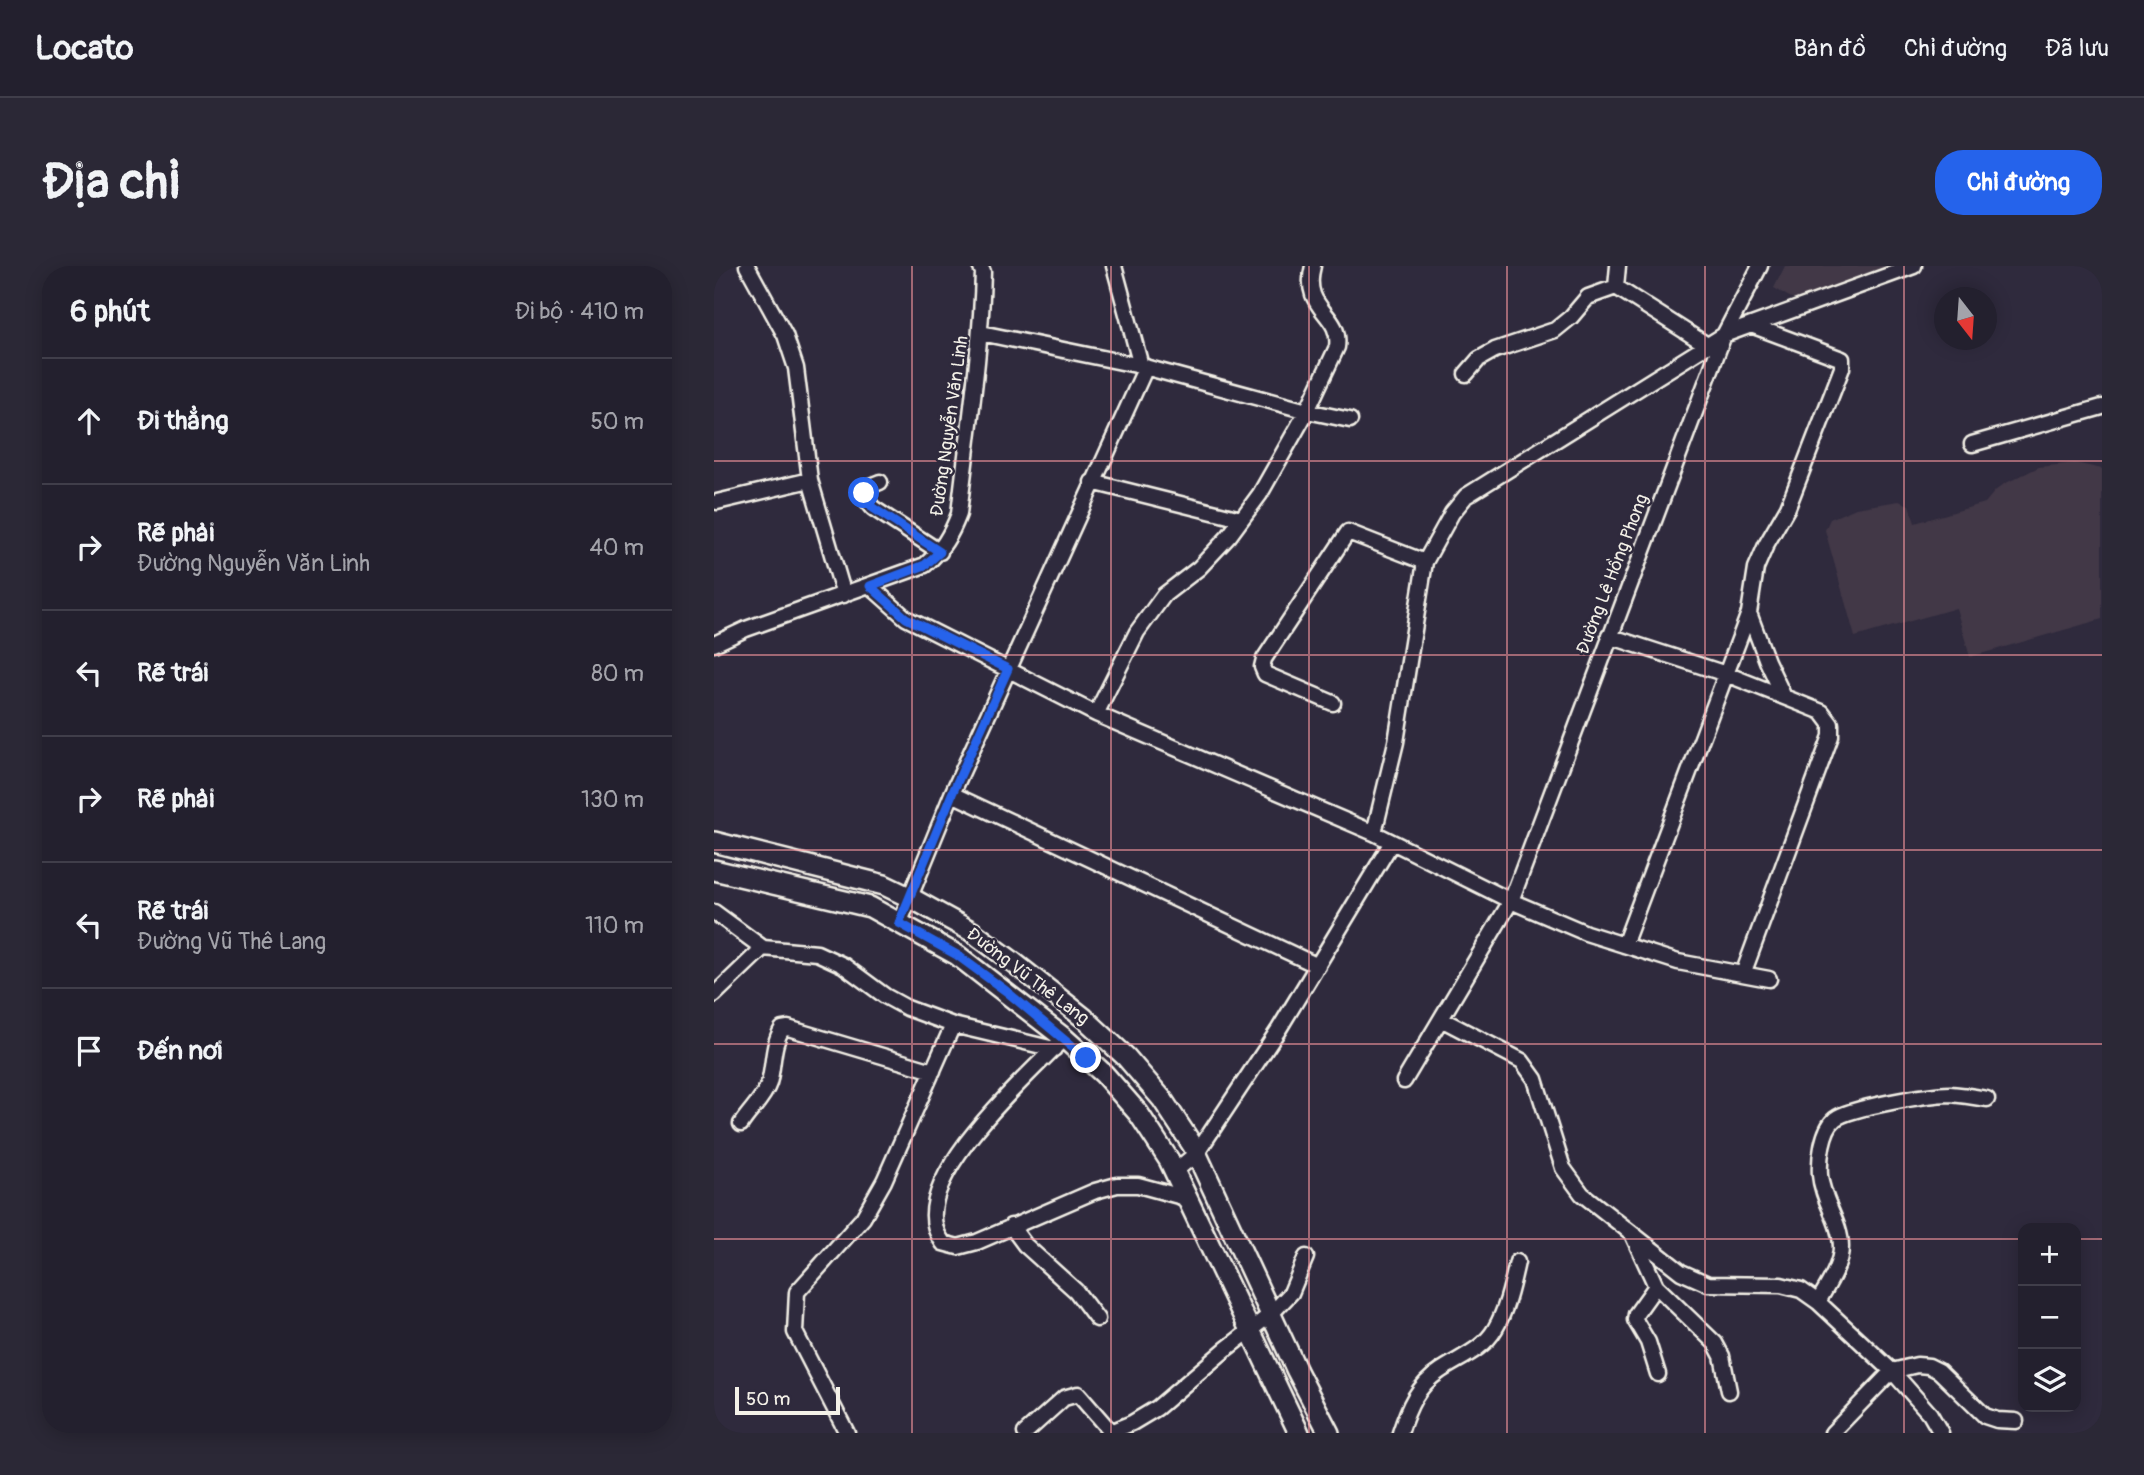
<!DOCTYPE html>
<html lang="vi">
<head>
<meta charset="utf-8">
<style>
  :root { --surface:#23202e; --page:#2b2836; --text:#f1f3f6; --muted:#a3a3aa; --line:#403e4a; --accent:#2563eb }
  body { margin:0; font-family:Pangolin,sans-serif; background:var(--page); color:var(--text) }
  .controls { position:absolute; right:21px; bottom:21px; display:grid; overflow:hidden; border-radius:14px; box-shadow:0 4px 18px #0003 }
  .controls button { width:63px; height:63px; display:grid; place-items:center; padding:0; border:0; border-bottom:2px solid var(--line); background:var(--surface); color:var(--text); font:35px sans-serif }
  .compass { position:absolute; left:1220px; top:21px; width:63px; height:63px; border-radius:50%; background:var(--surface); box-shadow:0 4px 18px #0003; rotate:163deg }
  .scale { position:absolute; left:21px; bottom:18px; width:105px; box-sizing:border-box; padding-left:7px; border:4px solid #f4f1e8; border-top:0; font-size:19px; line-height:24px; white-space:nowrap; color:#f4f1e8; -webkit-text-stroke:5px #2f2a3d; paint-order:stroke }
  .stop { position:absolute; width:21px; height:21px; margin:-16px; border:5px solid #2563eb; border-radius:50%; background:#fff }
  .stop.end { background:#2563eb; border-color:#fff; box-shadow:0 2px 7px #0008 }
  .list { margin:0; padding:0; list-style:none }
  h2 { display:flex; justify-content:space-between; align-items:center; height:91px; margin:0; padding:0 28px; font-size:30px }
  h2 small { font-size:23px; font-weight:400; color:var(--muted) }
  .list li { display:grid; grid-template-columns:46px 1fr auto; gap:21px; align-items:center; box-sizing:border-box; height:126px; padding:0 28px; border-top:2px solid var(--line) }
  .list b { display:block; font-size:26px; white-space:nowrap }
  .list p { margin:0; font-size:23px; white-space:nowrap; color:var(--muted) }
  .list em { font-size:23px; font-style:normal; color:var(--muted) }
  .icon { flex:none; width:38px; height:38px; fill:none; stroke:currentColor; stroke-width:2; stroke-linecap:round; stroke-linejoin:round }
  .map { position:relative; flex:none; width:1388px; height:1167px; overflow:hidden; border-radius:28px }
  header { display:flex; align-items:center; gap:42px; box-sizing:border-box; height:98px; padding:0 35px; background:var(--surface); border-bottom:2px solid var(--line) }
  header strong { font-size:33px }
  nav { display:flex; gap:38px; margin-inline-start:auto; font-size:24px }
  .intro { display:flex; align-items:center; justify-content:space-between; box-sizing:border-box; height:168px; padding:0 42px }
  h1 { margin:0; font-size:49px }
  .button { padding:18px 32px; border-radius:28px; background:var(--accent); color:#fff; font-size:24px; font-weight:700 }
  main { display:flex; gap:42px; padding:0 42px }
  aside { flex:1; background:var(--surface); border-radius:28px; box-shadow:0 4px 18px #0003 }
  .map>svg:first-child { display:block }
</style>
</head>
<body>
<header>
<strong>Locato</strong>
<nav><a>Bản đồ</a><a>Chỉ đường</a><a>Đã lưu</a></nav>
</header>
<div class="intro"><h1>Địa chỉ</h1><a class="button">Chỉ đường</a></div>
<main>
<aside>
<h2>6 phút<small>Đi bộ · 410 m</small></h2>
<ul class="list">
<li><svg class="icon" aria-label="ahead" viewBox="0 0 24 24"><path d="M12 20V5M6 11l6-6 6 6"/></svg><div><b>Đi thẳng</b></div><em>50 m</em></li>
<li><svg class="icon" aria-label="right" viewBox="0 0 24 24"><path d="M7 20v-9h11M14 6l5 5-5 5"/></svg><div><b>Rẽ phải</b><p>Đường Nguyễn Văn Linh</p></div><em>40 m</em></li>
<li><svg class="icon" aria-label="left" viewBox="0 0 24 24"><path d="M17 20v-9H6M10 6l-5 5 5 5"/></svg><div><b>Rẽ trái</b></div><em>80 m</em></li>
<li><svg class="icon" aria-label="right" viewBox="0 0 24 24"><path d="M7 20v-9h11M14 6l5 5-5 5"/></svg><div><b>Rẽ phải</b></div><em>130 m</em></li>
<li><svg class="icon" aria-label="left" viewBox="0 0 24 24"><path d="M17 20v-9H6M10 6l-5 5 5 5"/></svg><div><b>Rẽ trái</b><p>Đường Vũ Thê Lang</p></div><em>110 m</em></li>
<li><svg class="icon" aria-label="arrive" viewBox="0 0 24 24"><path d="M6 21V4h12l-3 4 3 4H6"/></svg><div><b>Đến nơi</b></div></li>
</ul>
</aside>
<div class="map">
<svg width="1388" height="1167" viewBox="0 0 1388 1167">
  <rect width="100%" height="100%" fill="#2f2a3d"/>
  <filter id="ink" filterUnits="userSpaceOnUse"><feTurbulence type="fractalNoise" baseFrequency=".0143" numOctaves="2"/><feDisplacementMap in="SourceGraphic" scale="14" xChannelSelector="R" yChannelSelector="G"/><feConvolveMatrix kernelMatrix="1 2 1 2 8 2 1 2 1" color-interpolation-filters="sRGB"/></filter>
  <g filter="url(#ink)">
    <path fill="#423847" d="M1071,0H1178L1086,37L1060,22Z
      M1361,197L1388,203V353L1256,391L1242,342L1141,371L1111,264L1116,253L1142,242L1185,235L1195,239L1201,257L1271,237L1281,225L1290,218L1325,201Z"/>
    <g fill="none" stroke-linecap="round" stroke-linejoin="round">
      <defs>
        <path id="street" d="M33,0L71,69L82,102L96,214L130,329
          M400,0L427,100
          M599,0C587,45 628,46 623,81L593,145L546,228L515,270L485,302L450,329L423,366L382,448L660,567L797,635L872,667L964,696L1055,713
          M904,0L902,21L993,79
          M267,67L427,100L593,145L636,154
          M752,108L765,93L781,84L841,64L857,51L874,31L902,21
          M1258,178L1388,141
          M166,216L156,220L151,227V232L159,242L226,286
          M378,216L527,253
          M3,236L96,214
          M156,320L192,352L382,448
          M1035,347L1053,395L1070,431
          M895,370L1012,408L1108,446L1117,458V470L1029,708
          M0,378L32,363L211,299C228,284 237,269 245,248C254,167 267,87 269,6L266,0
          M619,437L551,408L548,401L550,393L634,266L711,296
          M238,528L604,700
          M660,567L682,476L711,296L738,247L752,230L1010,69L1200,0
          M0,646L49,682L103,687L129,699L171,730L193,742L239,759L170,915L149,952L83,1026L81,1066L133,1167
          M185,658L238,528L432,101
          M910,679L1035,347L1042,302L1052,279L1074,241L1128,102V93L1037,59
          M0,729L49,682
          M727,753L808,795L821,813L849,902L868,928L967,1006L994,1018L1067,1019L1087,1024L1104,1036L1178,1105L1216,1148L1227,1167
          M239,759L340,783
          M350,772C315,809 203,906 222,963C223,968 227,973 229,977L244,981L263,976L381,925L403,919H424L472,932
          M690,815L797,635L1010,69L1046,0
          M27,858C36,844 50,832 55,817C60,799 58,779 68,763L74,762L219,805
          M460,906L483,887L565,763L678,576
          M297,960L311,979L362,1025L383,1053
          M919,970L942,1020L1001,1077L1008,1090L1015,1125
          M942,1020L922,1048L921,1054L934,1076L944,1108
          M1104,1036C1113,1020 1127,1000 1127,981C1127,956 1108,934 1106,909C1105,894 1108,864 1121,853C1134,842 1216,828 1236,828C1248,829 1261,831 1273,833
          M311,1167L350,1132L364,1128L397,1166
          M394,1167L418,1157L443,1142L512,1083L557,1048L577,1027L592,991
          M686,1167C694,1142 703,1120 726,1105C745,1092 769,1084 781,1063C793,1043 798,1018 803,996
          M1118,1167L1178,1105L1203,1099L1215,1100L1225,1105L1271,1150L1283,1154L1302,1155"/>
        <path id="secondary" d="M0,576L170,619L197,632L257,665L299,696L370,752L412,791L448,833L479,880L583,1105L615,1167
          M0,604L156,641L243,689L350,772L390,808L425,848L455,894L585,1167"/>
      </defs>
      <use href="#street" stroke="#f4f1e8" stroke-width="19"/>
      <use href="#secondary" stroke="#f4f1e8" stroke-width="24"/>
      <use href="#street" stroke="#2f2a3d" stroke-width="14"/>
      <use href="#secondary" stroke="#2f2a3d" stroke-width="19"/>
    </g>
  </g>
  <g fill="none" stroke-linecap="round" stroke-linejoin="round" filter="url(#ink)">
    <path stroke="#2563eb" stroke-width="9" d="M150,227L151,232L159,242L226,286L211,299L156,320L192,352L294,403L238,528L185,657L243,689L292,725L372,792"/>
  </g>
  <path fill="none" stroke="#ff9aa2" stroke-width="2" stroke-opacity="0.55" d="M198,0V1167M397,0V1167M595,0V1167M793,0V1167M991,0V1167M1190,0V1167M0,195H1388M0,389H1388M0,584H1388M0,778H1388M0,973H1309M1362,973H1388"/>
  <g text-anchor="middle" stroke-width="5" stroke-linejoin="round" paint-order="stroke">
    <g font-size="18" fill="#f4f1e8" stroke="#2f2a3d">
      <text transform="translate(235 160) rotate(-82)" y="6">Đường Nguyễn Văn Linh</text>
      <text transform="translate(898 308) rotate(-69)" y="6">Đường Lê Hồng Phong</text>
      <text transform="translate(314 710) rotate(37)" y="6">Đường Vũ Thê Lang</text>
    </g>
  </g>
</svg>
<div class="controls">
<button>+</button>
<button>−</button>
<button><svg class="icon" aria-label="layers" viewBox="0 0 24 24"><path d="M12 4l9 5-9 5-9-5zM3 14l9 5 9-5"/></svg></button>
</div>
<svg class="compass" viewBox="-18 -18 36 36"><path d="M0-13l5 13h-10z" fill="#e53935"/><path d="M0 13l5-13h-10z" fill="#a3a3aa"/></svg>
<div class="scale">50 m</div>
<div class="stop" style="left:150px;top:227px"></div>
<div class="stop end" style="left:372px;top:792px"></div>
</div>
</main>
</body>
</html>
